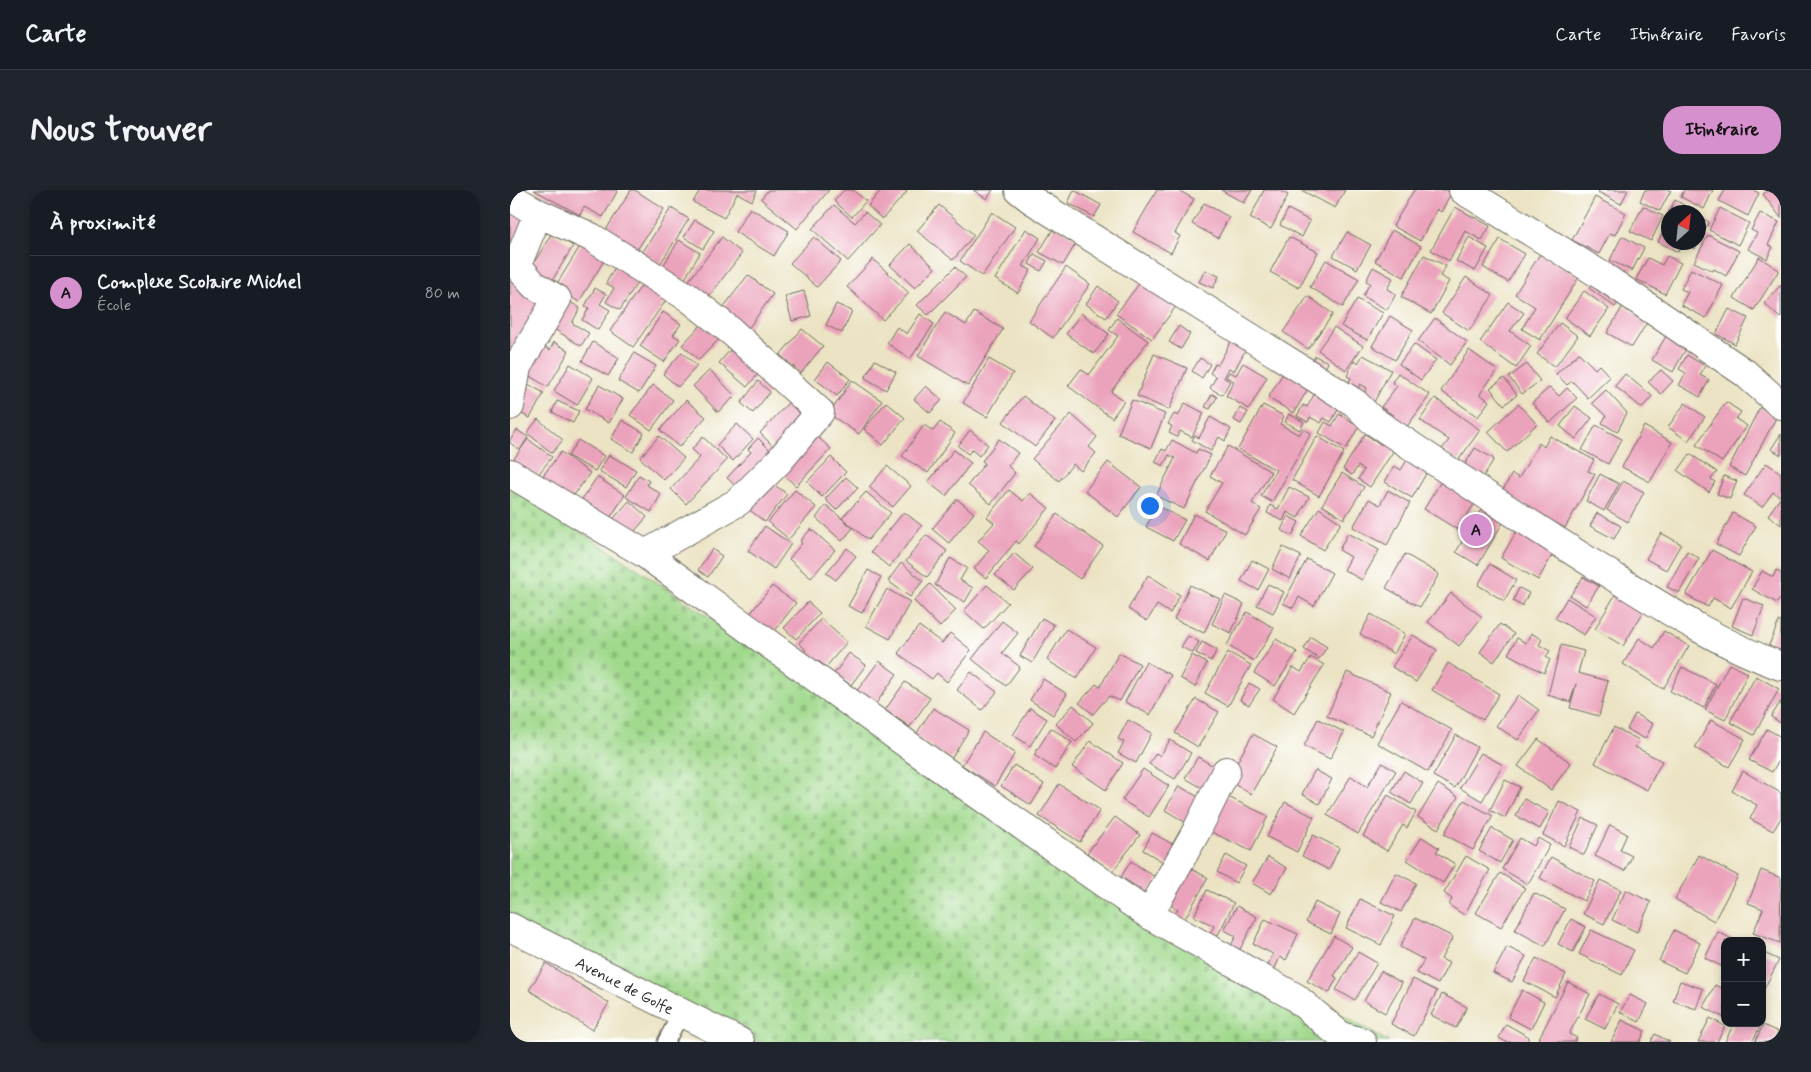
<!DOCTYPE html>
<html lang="fr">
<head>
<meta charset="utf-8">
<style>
  :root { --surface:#171b24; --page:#20242c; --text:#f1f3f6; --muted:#9ea1a6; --line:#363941; --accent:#d690ce }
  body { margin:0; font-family:Mynerve,sans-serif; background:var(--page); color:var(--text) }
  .controls { position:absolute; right:15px; bottom:15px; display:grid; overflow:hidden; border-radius:10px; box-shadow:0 2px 8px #0003 }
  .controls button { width:45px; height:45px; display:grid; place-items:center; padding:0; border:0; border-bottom:1px solid var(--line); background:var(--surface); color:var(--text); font:25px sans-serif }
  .compass { position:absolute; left:1151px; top:15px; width:45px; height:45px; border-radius:50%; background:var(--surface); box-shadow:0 2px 8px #0003; rotate:27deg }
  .you { position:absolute; left:639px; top:315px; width:18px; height:18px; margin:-12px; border:4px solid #fff; border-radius:50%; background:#1a73e8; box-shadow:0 0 0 8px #1a73e833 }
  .badge { display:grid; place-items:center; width:32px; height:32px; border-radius:50%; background:var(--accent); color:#111; font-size:16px; font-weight:700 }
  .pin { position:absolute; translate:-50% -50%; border:2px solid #fff; box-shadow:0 1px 5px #0006 }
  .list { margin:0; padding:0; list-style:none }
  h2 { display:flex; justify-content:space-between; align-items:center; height:65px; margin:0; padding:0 20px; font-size:21px }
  h2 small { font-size:16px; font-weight:400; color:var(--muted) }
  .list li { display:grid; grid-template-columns:32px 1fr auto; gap:15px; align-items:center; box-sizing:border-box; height:75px; padding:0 20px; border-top:1px solid var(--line) }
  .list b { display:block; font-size:19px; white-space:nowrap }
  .list p { margin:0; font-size:16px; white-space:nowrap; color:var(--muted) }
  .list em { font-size:16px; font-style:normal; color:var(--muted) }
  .map { position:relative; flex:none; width:1271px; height:852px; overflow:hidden; border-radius:20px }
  header { display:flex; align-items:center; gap:30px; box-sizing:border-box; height:70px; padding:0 25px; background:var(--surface); border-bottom:1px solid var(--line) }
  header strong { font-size:24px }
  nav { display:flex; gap:28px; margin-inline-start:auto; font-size:18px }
  .intro { display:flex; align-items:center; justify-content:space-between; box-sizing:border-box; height:120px; padding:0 30px }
  h1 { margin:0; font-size:35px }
  .button { padding:12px 22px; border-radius:20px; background:var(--accent); color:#111; font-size:18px; font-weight:700 }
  main { display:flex; gap:30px; padding:0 30px }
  aside { flex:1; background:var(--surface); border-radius:20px; box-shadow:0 2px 8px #0003 }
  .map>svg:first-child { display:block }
</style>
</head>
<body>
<header>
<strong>Carte</strong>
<nav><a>Carte</a><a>Itinéraire</a><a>Favoris</a></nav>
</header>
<div class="intro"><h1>Nous trouver</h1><a class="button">Itinéraire</a></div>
<main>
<aside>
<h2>À proximité<small></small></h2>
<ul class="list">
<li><span class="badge">A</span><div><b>Complexe Scolaire Michel</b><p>École</p></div><em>80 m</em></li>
</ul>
</aside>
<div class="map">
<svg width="1271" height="852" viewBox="0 0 1271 852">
  <defs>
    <pattern id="cemetery-stones" width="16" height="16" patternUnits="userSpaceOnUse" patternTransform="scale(1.25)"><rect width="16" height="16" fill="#a0d98c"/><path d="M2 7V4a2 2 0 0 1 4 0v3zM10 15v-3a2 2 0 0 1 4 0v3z" fill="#8aba79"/></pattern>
  </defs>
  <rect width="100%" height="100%" fill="#fff"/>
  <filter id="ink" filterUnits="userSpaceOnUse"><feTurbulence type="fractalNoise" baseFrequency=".02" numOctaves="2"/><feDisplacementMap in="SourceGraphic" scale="10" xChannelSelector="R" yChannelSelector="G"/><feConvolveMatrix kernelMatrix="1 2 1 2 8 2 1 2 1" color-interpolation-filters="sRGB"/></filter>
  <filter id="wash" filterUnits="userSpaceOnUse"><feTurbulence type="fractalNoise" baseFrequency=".0096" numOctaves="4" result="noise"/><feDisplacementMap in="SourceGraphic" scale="20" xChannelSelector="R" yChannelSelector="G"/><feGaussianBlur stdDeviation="1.12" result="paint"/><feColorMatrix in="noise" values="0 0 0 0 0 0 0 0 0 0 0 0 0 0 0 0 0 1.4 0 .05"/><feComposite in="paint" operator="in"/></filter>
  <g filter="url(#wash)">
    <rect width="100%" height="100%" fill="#ebe3c3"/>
    <path fill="url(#cemetery-stones)" stroke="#66825c" d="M0,299L87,352L585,685L879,852H246L228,839L0,744Z"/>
    <g id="blocks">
      <path fill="#eba2bb" d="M24,0H108L93,27L74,17L70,25Z
        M121,0H125L154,19L125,63L94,43Z
        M190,0H247L242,11L227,3L214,28L183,12Z
        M258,0H319L287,39L251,9Z
        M334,0H343L356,11L342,27L324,11Z
        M371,0H394L397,2L372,29L358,16Z
        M463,0H483L477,9Z
        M564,0L591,15L584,27L558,13Z
        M647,0H668L684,9L665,43L670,46L661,63L623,42Z
        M711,0H742L734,13Z
        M754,0H768L778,5L761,39L740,28Z
        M791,0H835L825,18Z
        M904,0H936L941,3L931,22L927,19L910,51L883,36Z
        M1089,0H1118L1111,14L1088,2Z
        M1135,0H1161L1150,21L1130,11Z
        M1174,0H1203L1194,19L1171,7Z
        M1215,0H1243L1249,3L1238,26L1209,11Z
        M1259,0H1271V28L1253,4Z
        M1085,7L1116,23L1105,45L1100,43L1089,64L1062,50Z
        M1165,10L1174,15L1171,22H1159Z
        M694,13L719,27L708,48L682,34Z
        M324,15L345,33L355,22L370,35L338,71L302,39Z
        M429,15L464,45L443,70L407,41Z
        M1133,16L1153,26L1141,51L1120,41Z
        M945,17L980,36L972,50L955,41L939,71L921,60Z
        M161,18L179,29L150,74L132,63Z
        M240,18L279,41L264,66L225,42Z
        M1210,18L1239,33L1228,55L1199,40Z
        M0,19L16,28L0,57Z
        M778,19L800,31L792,47L770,35Z
        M482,22L505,37L472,86L450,71Z
        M1250,23L1269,32L1258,55L1263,57L1257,69L1238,59L1247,43L1241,40Z
        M1188,26L1199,32L1185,59L1172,53L1168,62L1148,52L1157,34L1158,35V52H1188Z
        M185,30L204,41L193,59L174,47Z
        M545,36L568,50L553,75L529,62Z
        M516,39L530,48L513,76L521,80L508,103L485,89Z
        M882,40L911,56L894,87L865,71Z
        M837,42L861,55L847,79L823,66Z
        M42,43L63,56L40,94L19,81Z
        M1198,45L1229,61L1216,86L1204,79L1203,81L1184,72Z
        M1112,46L1134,58L1122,81L1100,70Z
        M212,47L232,63L197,109L177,93Z
        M304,47L331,71L307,97L280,73Z
        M779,47L808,62L789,98L760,82Z
        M959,47L978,58L965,81L946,71Z
        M990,49L1015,64L998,92L973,77Z
        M169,50L190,63L170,97L148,84Z
        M72,53L96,67L69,112L45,97Z
        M400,54L425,78L405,98L380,75Z
        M524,64L537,71L531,81L519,74Z
        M1030,64L1069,87L1030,150L1012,139L1025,117L1005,104Z
        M914,65L936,76L930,86L939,91L921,124L891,107Z
        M1157,66L1171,73L1155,104L1126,89L1138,68L1152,75Z
        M1249,67L1269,80L1244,120L1224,108Z
        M110,69L134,82L110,120L96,112L104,98L96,93Z
        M363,69L399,103L373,130L337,97Z
        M816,70L849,89L833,117L800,97Z
        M445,77L456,87L418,125L407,115Z
        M556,77L580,94L543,148L519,131Z
        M863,77L883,88L877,99L886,104L877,120L853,106L860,93L856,91Z
        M1181,79L1213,95L1196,128L1171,115L1178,102L1171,99Z
        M695,80L709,86L703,98L689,92Z
        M238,85L263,104L235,143L209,123Z
        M0,86L36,113L0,167Z
        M1088,86L1115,104L1105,117L1079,98Z
        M956,87L983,105L959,141L932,123Z
        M632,90L667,115L642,149L606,124Z
        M133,93L157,109L123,157L100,141Z
        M1271,95V127L1270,128L1254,113Z
        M588,96L608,111L596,128L576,114Z
        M85,98L96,104L90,114L100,120L88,140L72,130L79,118L75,116Z
        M294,101L301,126L282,131L275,106Z
        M1074,101L1099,119L1080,146L1055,128Z
        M798,106L823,124L798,159L773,142Z
        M54,108L70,118L62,133L79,143L71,156L38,135Z
        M847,109L873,123L857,150L831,136Z
        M998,112L1014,123L1000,141L1021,156L1006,178L970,152Z
        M326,114L342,121L332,143L316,135Z
        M1113,116L1138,131L1122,157L1097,143Z
        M1219,119L1238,128L1225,154L1206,144Z
        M153,122L171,134L163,145L170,149L154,172L130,156Z
        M435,122L456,135L464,122L493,139L458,196L408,166Z
        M571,123L599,144L584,164L556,144Z
        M410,124L424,134L400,169L377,153L387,137L397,144Z
        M880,126L903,140L885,170L862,156Z
        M607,128L638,151L601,202L614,211L602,228L558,196L571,179L579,185L608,146L599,140Z
        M925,128L957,152L940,175L908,151Z
        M1050,133L1068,146L1045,177L1027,164Z
        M192,134L209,149L189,170L172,155Z
        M669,136L680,144L671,159L659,152Z
        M824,137L853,156L836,180L808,160Z
        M292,139L313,156L291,183L270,165Z
        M1159,141L1179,153L1163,182L1142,170Z
        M721,151L736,159L724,181L719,178L714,188L720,191L712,205L700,198L706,187L700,183L705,174L708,175Z
        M44,152L59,161L38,197L11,181L28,153L40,160Z
        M83,152L109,168L98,186L72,171Z
        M904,154L926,170L911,190L889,174Z
        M220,160L248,184L237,197L209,173Z
        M959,160L987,180L970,204L979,211L968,227L931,201Z
        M172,162L187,176L168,197L153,184Z
        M124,163L146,176L129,203L108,191Z
        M1069,163L1085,179L1089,175L1100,187L1078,208L1062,191L1057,195L1046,184Z
        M644,164L677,178L659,220L627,206Z
        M853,165L881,180L864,212L853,206L857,198L850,194L846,201L837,196L841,188L837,186L844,171L848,173Z
        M1177,165L1195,176L1190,185L1199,190L1190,207L1169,195L1176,183L1169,179Z
        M805,166L818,172L813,184L800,178Z
        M690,168L700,174L692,188L682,181Z
        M479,169L503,183L477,227L453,213Z
        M365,170L386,182L376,200L355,188Z
        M318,172L340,189L327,206L305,189Z
        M733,173L757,187L739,219L716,206L724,191L716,187L719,182L726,185Z
        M60,174L83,188L67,215L44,201Z
        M1017,174L1030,191L1012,204L999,187Z
        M200,180L225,206L208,222L183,196Z
        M775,180L800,195L784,223L758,208Z
        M1151,180L1163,191L1151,204L1138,192Z
        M888,183L920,205L893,242L879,233L884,226L871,217L887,196L882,192Z
        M1115,184L1142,206L1132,218L1105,196Z
        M994,188L1007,205L994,215L980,198Z
        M342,190L372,211L349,244L319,224Z
        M248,191L260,202L243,223L231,213Z
        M18,194L34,203L20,228L4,220Z
        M89,195L113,209L99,233L75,219Z
        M143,195L163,210L141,240L120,225Z
        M416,196L432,210L420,223L404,209Z
        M809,196L834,209L821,232L814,228L811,233L800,227L798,232L787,226L793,215L797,217Z
        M1040,197L1049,206L1057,198L1067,208L1040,233L1022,213Z
        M1096,200L1117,223L1107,242L1092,233L1096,226L1082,213Z
        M702,204L707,207L700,219L695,217Z
        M513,206L545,231L525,257L493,232Z
        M925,208L970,240L948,271L932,259L939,250L910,230Z
        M176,210L196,227L169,257L150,240Z
        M622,210L655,224L641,258L608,244Z
        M47,211L69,221L63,233L42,222Z
        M280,211L296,225L265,258L250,243Z
        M376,212L395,228L373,255L354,239Z
        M1216,212L1231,222L1226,229L1237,236L1212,272L1186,255Z
        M675,213L694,223L682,247L670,241L667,247L659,243L662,236L658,234L664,224L668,226Z
        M1175,213L1195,227L1178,251L1158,237Z
        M1008,214L1027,234L997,262L978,242Z
        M753,215L774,226L770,234L789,245L793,239L801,243L762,312L751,306L766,280L728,259Z
        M1065,216L1082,228L1066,249L1050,236Z
        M1250,217L1267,226L1235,286L1219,277Z
        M730,218L738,222L731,234L724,230Z
        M561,224L587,247L579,257L586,263L571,281L563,274L549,291L522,269Z
        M779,224L794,232L790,240L775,232Z
        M829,224L849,236L836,259L809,243L815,232L822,236Z
        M700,227L721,239L715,251L709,247L701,261L682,250L685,245L689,248Z
        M28,229L53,250L42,263L17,243Z
        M112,230L134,243L123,262L101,249Z
        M430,232L445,243L418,283L392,266L414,235L423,241Z
        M227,234L243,249L223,271L207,255Z
        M1086,235L1112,249L1098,274L1072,260Z
        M1134,236L1162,252L1140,292L1112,277Z
        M7,240L18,247L10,260L0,253V250Z
        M460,240L478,255L469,266L462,260L458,264L448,256Z
        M301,241L321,259L286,296L267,279Z
        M855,244L872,255L877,246L888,254L860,297L848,289L854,280L848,276L842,285L833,279Z
        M1271,244V265L1261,259Z
        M149,246L174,268L154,290L130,268Z
        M807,246L834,262L809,306L782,290Z
        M1040,246L1084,270L1078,281L1085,284L1055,338L991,303L1002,284L1009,288L1029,253L1034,257Z
        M193,247L217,270L176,314L161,299L190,267L182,259Z
        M248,248L263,263L229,299L217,288L241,262L238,259Z
        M18,249L42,267L23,291L0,274Z
        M489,249L508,263L498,276L505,283L481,314L458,295L475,273L472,271Z
        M68,250L94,266L85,281L58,266Z
        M662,250L686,263L688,259L701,265L674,319L646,306L665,268L659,265L653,276L645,272L652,259L656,261Z
        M718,256L761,282L742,313L751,319L735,345L695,321L712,293L700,286Z
        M965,258L984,269L973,287L954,276Z
        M444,260L461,273L436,306L418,292Z
        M51,262L80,283L59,312L29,291Z
        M1180,264L1207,282L1201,289L1205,292L1199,302L1168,281Z
        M99,265L126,280L116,297L89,281Z
        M321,267L336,282L312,307L297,292Z
        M897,270L917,282L902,308L875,292L884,276L891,280Z
        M598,272L631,297L608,327L575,301Z
        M1256,273L1271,283V303L1269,306L1263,302L1252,317L1234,305Z
        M377,276L401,296L383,317L359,297Z
        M832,283L854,297L834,329L812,315Z
        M1090,284L1109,294L1094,321L1076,311Z
        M129,285L139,291L137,295L151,304L141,322L116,307Z
        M1214,286L1227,291L1220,309L1207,304Z
        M87,287L115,305L98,331L70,312Z
        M336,287L348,298L326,320L315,309Z
        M258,290L277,304L255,332L236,317Z
        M932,290L966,311L948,340L914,319Z
        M1113,291L1134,302L1118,332L1097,320Z
        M779,297L799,307L788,328L777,322L773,331L757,323L760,315L768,319Z
        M285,300L306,317L279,349L258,332Z
        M499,300L513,311L520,303L539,318L509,354L506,351L476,388L464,379L479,360L468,351L484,333L477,327Z
        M878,300L900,313L877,355L843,337L859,309L870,315Z
        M356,302L381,323L358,350L332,328Z
        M1271,307V335L1258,325Z
        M447,309L464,323L439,353L422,339Z
        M119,311L137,327L116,351L98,335Z
        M316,315L343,338L332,351L306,328Z
        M647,316L675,330L663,351L636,337Z
        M973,316L995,329L968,375L946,362Z
        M809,318L831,333L813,360L791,346Z
        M394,322L412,336L379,377L361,362Z
        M1087,323L1111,336L1104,349L1080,336Z
        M1223,323L1246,336L1229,366L1206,354Z
        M547,324L593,356L570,389L524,356Z
        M684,324L716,340L700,371L669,354Z
        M778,326L789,332L782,346L771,340Z
        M255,336L281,354L264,379L238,361Z
        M301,339L325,360L301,388L279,369L292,353L290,351Z
        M1008,339L1045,360L1028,390L991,368Z
        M838,343L869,360L852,390L834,380L841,367L829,360Z
        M1151,343L1171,354L1156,380L1136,369Z
        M416,345L437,361L417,387L396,371Z
        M773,357L791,366L780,389L762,379Z
        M337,358L346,366L326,390L316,383Z
        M202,359L212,366L198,387L188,380Z
        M1202,360L1242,382L1221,418L1203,408L1198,417L1176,405Z
        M1177,361L1189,368L1169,403L1157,397Z
        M504,363L523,379L504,400L485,385Z
        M895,364L929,384L910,417L876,398Z
        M440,368L457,378L450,390L463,398L455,412L425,395Z
        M797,369L822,383L804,416L789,407L783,418L773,413Z
        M742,370L759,379L748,400L731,391Z
        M391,373L413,391L400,407L378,391Z
        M980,374L1006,390L994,411L968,395Z
        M358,380L371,387L352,423L338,416Z
        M1266,380L1271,383V407L1267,413L1242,399L1252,381L1263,387Z
        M638,385L670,405L660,423L647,415L637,431L618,419Z
        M1073,387L1089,396L1076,416L1060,406Z
        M420,394L446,420L430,437L404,411Z
        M758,394L774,402L763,423L747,415Z
        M477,395L498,413L474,439L454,421Z
        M680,395L710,409L694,443L664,429Z
        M262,396L286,413L260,447L236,429Z
        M1009,398L1019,403L1012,416L1003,411Z
        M377,399L400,412L380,449L356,436Z
        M1108,400L1137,416L1113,456L1085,439Z
        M941,403L972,427L949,456L918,432Z
        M715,405L734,414L721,443L702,434Z
        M1057,408L1086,426L1074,445L1045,428Z
        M1233,408L1254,416L1243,445L1222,436Z
        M298,412L310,423L286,449L274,438Z
        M737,422L764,438L744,471L717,455Z
        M861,424L895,444L884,464L850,444Z
        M532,428L544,435L522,473L510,466Z
        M311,429L337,452L316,477L307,470L302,476L290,466L296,460L289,453Z
        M492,431L508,443L492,463L510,477L496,496L462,469Z
        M1269,431L1271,432V466L1257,460Z
        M990,434L1004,444L984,472L970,462Z
        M409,436L432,453L440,443L461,460L437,492L427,483L422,489L388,463Z
        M556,439L586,457L567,489L537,470Z
        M1154,441L1179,456L1153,499L1113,474L1129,448L1144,458Z
        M1021,443L1032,449L1029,455L1040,461L1036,467L1040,470L1034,483L998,464L1007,448L1016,453Z
        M903,445L927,460L906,492L882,477Z
        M678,446L689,452L683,463L671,457Z
        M801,447L817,457L809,469L794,459Z
        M766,449L787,462L765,496L744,483Z
        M692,452L707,460L701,471L686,463Z
        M1051,455L1074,461L1068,483L1098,491L1089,526L1060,518L1066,494L1060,512L1038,505Z
        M718,462L741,475L718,516L695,503Z
        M339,463L356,475L341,495L324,484Z
        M609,463L630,474L610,511L599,506L583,524L569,513L586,494L590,497Z
        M682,465L697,473L685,497L670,488Z
        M801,467L814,475L784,523L763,509L783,477L791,482Z
        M369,471L387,484L365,515L346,502Z
        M636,472L661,485L640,525L615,512Z
        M938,473L989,504L973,530L922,500Z
        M1219,474L1238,483L1215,530L1195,520Z
        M1172,477L1206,494L1194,518L1160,501Z
        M461,482L487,502L472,520L447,500Z
        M837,482L881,502L861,546L817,526Z
        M1246,486L1269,499L1244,545L1220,532Z
        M533,489L557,504L543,525L520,510Z
        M395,492L420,508L400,537L375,520Z
        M739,493L750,499L739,515L730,510Z
        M1008,505L1029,520L1008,550L986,536Z
        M686,509L709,522L688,557L665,543Z
        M891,511L942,540L918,582L867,553Z
        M1271,511V533L1261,527Z
        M563,515L583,533L566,552L546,534Z
        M423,518L459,540L441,569L405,546Z
        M520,518L537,529L520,556L503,545Z
        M1125,524L1143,534L1135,549L1117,539Z
        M808,529L834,542L820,569L794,556Z
        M618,530L642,543L626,573L608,563L614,552L608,549Z
        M1201,530L1235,549L1219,577L1185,558Z
        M1104,537L1129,550L1125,557L1152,571L1137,600L1085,573Z
        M541,538L562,552L545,579L524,565Z
        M1257,539L1271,547V567L1262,582L1239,570Z
        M473,542L505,563L485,596L452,575Z
        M743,544L767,557L741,604L717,590Z
        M946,545L967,557L945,598L923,586Z
        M1028,549L1061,573L1041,600L1008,576Z
        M660,550L681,563L665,589L639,574L646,563L650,566Z
        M580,551L613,573L596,600L562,577Z
        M971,563L993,575L972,611L950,598Z
        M688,567L714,582L701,603L675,588Z
        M872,573L886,581L848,644L817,625L841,586L857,597Z
        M504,575L534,594L521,615L491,596Z
        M633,579L659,596L639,627L612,610Z
        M805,580L822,589L809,614L792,604Z
        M894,581L913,593L901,614L881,602Z
        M1233,581L1271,603V628L1263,641L1240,629L1247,615L1222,601Z
        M995,590L1010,597L995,628L980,620Z
        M549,594L590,620L570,652L529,626Z
        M928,594L948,607L928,639L908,627Z
        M669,596L697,612L683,637L655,620Z
        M714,605L758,626L741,661L697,640Z
        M878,605L906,622L897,638L893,635L877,661L853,646Z
        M1014,609L1039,622L1030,639L1006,626Z
        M954,610L983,626L963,660L934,644Z
        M1049,611L1071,622L1054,656L1033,645Z
        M775,612L804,627L787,662L757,647Z
        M605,627L630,645L602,682L577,663Z
        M1073,628L1088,635L1074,665L1059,657Z
        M1100,635L1117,644L1110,660L1122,666L1115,681L1085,666Z
        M982,638L1003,650L990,673L969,661Z
        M642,643L670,658L660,676L633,660Z
        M803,645L829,658L819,680L792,666Z
        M912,647L929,658L926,662L945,674L933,693L897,670Z
        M1010,648L1024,656L1028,648L1040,655L1018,694L992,679Z
        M716,665L736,676L726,693L707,682Z
        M1189,665L1228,686L1204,731L1165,709Z
        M956,666L980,680L954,725L939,715L942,709L934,703Z
        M758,667L777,678L761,704L742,693Z
        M1041,667L1085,691L1074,711L1030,688Z
        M621,671L648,689L638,704L611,687Z
        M676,676L698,688L673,732L663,727L668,719L656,713Z
        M1251,680L1271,688L1270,753L1243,743L1253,719L1238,713Z
        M886,683L906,693L891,722L871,712Z
        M990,683L1015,698L991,737L966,723Z
        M1090,690L1111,700L1094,734L1073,724Z
        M697,700L724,713L707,747L700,744L704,736L684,726Z
        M1116,700L1141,712L1127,742L1102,730Z
        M1024,703L1055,719L1035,756L1005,740Z
        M850,709L885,726L871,755L836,738Z
        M805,712L830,724L821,744L796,732Z
        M727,716L747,727L728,763L719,759L726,746L714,740Z
        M905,728L943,747L931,769L939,773L928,794L907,783L914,770L890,757Z
        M755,729L788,744L776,770L770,767L763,783L756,779L763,764L743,754Z
        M1061,729L1076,737L1063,762L1048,754Z
        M1081,740L1124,760L1112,785L1069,764Z
        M1164,740L1190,753L1175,783L1149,771Z
        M1208,742L1226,751H1215V773L1213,777L1195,768Z
        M824,746L842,757L824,786L827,788L819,803L797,791Z
        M997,757L1016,766L1002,792L983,783Z
        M848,762L867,773L845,810L826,800Z
        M1252,762L1269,770L1252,803Z
        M1026,768L1056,784L1045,807L1014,791Z
        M36,773L99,813L82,840L19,800Z
        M871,781L892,793L875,823L854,811Z
        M903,789L927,801L904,846L881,834Z
        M1170,791L1193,799L1186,819L1163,811Z
        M1058,792L1080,804L1059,844L1067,848L1064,852H1027Z
        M1205,795L1215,800V828L1193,817Z
        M1012,800L1034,812L1021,839L998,827Z
        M932,804L957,817L946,838L921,825Z
        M1089,804L1108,814L1095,839L1075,829Z
        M1120,805L1138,814L1129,832L1110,822Z
        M1200,828L1215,836L1207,852H1188Z
        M1112,830L1135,841L1130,852H1101Z
        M1224,833H1252L1242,852H1215Z
        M996,834L1019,847L1017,852H996L989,848Z
        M1253,835L1268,842L1263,852H1245Z
        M1145,844L1160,852H1141Z"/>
    </g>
  </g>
  <g filter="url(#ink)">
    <use href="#blocks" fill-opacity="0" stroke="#6e6b60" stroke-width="1"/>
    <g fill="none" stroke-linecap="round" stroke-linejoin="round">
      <defs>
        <path id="service" d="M156,852L171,823"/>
        <path id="minor" d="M509,0L522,10L845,213L862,230C942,283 1022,336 1104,387C1157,420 1212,455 1271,476
          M953,0L1094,87L1235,183L1271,215
          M0,7L28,23L81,47L179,108L222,142L310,222L269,271L228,312L135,364
          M0,216L7,177L47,109L23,94L7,75L28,23
          M0,283L135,364L419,570L639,725L785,807L831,846L852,852
          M639,725L686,642L716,581
          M0,737L230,852"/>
      </defs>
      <use href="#service" stroke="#6e6b60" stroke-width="19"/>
      <use href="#minor" stroke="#6e6b60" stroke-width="30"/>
      <use href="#service" stroke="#fff" stroke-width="16"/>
      <use href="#minor" stroke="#fff" stroke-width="28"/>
    </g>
  </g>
  <g text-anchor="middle" stroke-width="4.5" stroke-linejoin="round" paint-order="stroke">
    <g font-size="16" fill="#2b2b2b" stroke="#fff">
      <text transform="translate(115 795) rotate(27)" y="6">Avenue de Golfe</text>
    </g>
  </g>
</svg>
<div class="controls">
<button>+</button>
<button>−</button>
</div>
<svg class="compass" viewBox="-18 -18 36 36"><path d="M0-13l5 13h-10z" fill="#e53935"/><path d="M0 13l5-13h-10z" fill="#9ea1a6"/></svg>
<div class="you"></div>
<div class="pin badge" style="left:966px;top:340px">A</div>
</div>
</main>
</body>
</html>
